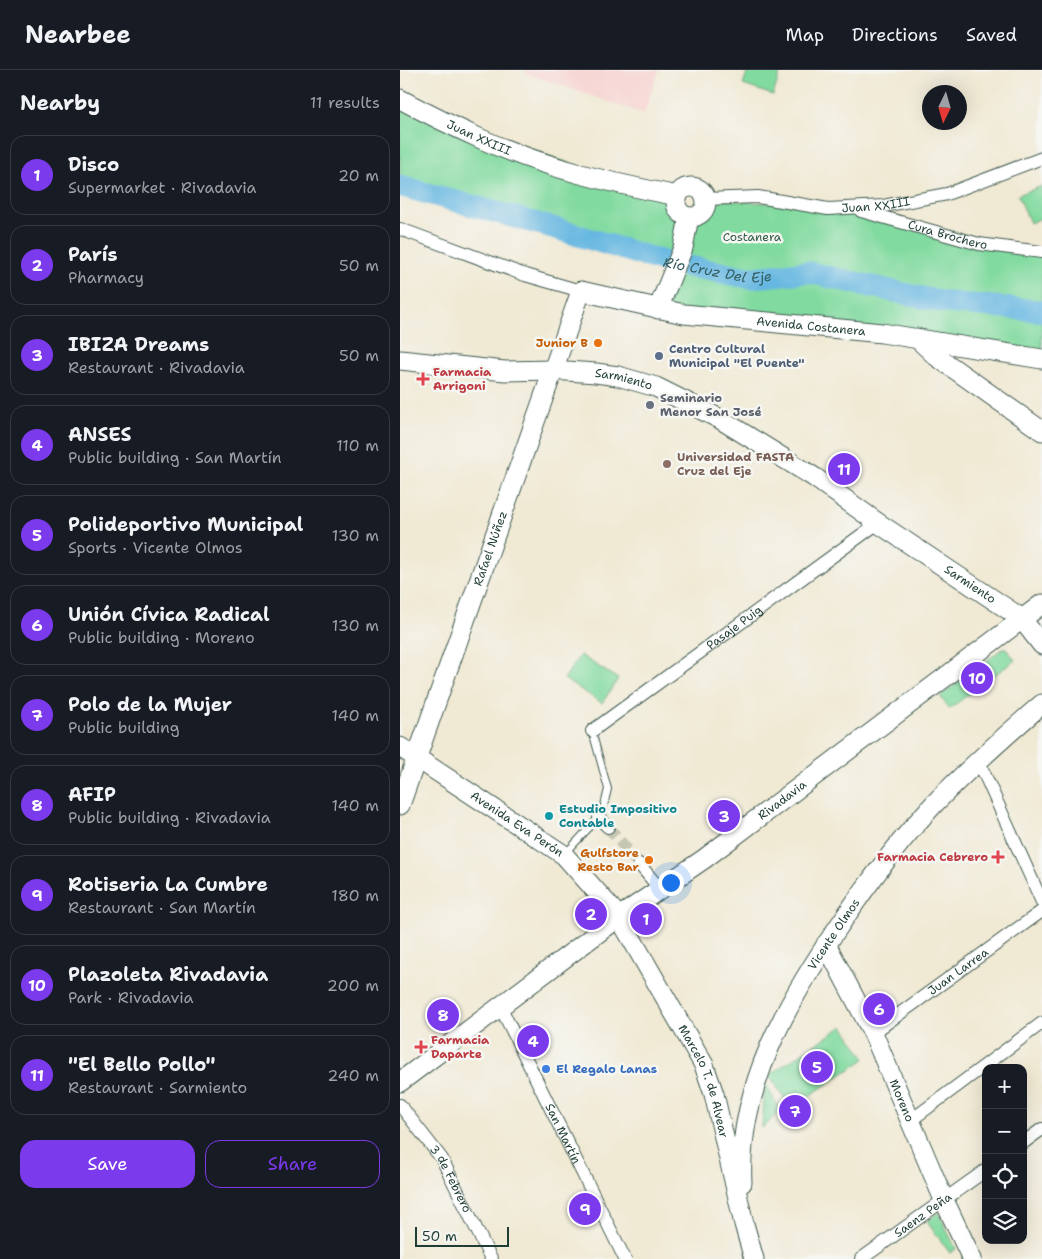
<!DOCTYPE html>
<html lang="en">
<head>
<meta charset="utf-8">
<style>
  :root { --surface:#171b24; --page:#20242c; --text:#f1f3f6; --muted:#9ea1a6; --line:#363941; --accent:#7c3aed }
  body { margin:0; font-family:"Shantell Sans",sans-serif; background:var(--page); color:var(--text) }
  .controls { position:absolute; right:15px; bottom:15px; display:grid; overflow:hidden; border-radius:10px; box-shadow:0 5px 20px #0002 }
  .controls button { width:45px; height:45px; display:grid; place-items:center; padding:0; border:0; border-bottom:1px solid var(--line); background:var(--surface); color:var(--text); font:25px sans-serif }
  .compass { position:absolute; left:522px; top:15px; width:45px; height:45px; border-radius:50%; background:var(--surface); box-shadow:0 5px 20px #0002; rotate:185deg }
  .scale { position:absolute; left:15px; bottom:12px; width:94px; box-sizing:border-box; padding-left:5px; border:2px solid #1f3d34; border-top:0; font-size:14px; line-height:18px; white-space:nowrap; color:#1f3d34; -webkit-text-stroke:4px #f6f6f2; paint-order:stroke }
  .you { position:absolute; left:270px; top:812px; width:18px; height:18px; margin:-12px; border:4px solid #fff; border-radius:50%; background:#1a73e8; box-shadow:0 0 0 8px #1a73e833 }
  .badge { display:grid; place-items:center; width:32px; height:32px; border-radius:50%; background:var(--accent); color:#fff; font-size:16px; font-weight:700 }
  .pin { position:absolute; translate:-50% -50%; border:2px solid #fff; box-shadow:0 1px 5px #0006 }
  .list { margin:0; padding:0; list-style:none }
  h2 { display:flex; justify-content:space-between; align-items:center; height:65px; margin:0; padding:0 20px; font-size:21px }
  h2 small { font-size:16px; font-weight:400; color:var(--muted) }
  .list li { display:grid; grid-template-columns:32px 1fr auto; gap:15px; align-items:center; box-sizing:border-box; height:80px; margin:0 10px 10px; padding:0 10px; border:1px solid var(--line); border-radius:15px }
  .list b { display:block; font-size:19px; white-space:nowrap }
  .list p { margin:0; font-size:16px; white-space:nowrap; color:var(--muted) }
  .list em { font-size:16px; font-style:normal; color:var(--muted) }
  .actions { display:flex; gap:10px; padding:15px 20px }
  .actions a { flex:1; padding:11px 0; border:1px solid var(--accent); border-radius:15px; text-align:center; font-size:18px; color:var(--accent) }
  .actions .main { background:var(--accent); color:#fff }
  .icon { flex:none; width:28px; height:28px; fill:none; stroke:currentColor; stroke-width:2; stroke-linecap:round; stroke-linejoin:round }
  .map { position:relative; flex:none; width:642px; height:1189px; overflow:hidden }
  header { display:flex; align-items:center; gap:30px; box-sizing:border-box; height:70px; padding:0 25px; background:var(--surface); border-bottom:1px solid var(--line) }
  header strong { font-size:24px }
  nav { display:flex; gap:28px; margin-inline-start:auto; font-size:18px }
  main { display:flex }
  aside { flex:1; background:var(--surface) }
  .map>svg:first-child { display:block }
</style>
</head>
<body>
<header>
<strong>Nearbee</strong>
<nav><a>Map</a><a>Directions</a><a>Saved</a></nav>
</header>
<main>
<aside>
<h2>Nearby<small>11 results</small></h2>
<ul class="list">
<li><span class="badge">1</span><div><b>Disco</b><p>Supermarket · Rivadavia</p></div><em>20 m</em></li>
<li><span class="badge">2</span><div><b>París</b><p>Pharmacy</p></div><em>50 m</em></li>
<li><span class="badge">3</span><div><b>IBIZA Dreams</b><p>Restaurant · Rivadavia</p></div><em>50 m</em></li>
<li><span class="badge">4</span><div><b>ANSES</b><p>Public building · San Martín</p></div><em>110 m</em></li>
<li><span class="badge">5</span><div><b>Polideportivo Municipal</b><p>Sports · Vicente Olmos</p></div><em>130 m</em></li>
<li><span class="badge">6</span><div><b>Unión Cívica Radical</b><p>Public building · Moreno</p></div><em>130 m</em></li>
<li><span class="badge">7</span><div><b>Polo de la Mujer</b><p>Public building</p></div><em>140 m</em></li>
<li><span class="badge">8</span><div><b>AFIP</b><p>Public building · Rivadavia</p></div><em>140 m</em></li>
<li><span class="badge">9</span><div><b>Rotiseria La Cumbre</b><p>Restaurant · San Martín</p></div><em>180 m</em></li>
<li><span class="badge">10</span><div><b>Plazoleta Rivadavia</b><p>Park · Rivadavia</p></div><em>200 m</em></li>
<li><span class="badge">11</span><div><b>&quot;El Bello Pollo&quot;</b><p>Restaurant · Sarmiento</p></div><em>240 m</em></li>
</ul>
<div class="actions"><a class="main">Save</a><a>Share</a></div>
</aside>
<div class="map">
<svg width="642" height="1189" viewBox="0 0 642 1189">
  <rect width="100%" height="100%" fill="#f6f6f2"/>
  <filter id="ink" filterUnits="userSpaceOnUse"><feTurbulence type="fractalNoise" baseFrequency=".02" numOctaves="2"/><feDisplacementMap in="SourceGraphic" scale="10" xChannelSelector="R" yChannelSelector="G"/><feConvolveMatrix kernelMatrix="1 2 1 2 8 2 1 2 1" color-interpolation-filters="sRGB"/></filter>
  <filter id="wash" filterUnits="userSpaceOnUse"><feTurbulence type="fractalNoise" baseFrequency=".0096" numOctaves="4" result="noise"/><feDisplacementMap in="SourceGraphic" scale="20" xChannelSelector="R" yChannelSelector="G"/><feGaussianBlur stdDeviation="1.12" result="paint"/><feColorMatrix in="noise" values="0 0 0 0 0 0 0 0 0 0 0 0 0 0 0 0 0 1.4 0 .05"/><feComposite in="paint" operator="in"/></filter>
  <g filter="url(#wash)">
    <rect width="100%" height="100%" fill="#f0e9d3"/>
    <path fill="#f7d0ce" d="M126,0H259L244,44L125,3Z"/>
    <path fill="#81da9f" stroke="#508c6a" d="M348,0H381L373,25L343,15Z
      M0,29L26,42L277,132L282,144C295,147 306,145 305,129L454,139L642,183V289L258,239L276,194L0,116Z
      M642,116V148L630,153L618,125Z
      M605,577L615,590L549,639L540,626Z
      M180,585L218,609L202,633L164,609Z
      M443,956L465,989L391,1038L369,1005Z
      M365,1014L381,1041L362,1058Z
      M538,1142L556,1179L550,1183L527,1152Z"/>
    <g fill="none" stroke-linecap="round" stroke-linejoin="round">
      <path stroke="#66b7e1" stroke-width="22" id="s1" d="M0,116L154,158L265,192L350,208L407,202L542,232L642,241"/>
    </g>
  </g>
  <g filter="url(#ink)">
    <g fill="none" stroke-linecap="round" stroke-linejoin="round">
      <path stroke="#c6c7b3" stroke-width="12" stroke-dasharray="12 6" stroke-linecap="butt" d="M208,757L239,794"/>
      <defs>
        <path id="lane" d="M165,784L202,744L208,719L192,661"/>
        <g id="street">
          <path id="s2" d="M305,129L358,127L428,139L483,136L547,124L642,88"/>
          <path id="s3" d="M461,141L579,174L642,182"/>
          <path d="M0,159L125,205L181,221"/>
          <path id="s4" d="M192,661L478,453"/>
          <path d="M579,692L642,832"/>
          <path d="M199,748L208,757"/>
          <path d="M239,794L260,819"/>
          <path id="s5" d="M101,938L225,1189"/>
          <path id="s6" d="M473,963L642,841"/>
          <path id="s7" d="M0,1035L42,1089L91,1189"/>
          <path d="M510,1051L642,953"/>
          <path d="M623,1073L642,1059"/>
          <path id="s8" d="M461,1189L586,1100"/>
        </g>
        <g id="secondary">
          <path id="s9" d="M0,29C26,43 52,56 79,68C142,97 211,113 278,126"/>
          <circle cx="291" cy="132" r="15"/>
          <path d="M258,239L283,178L289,147"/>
          <path d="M517,268L536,286L642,361"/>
          <path id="s10" d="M0,290L105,301L152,300L196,303L218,306L256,317L320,349L414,407L478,453L621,548L642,575"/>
          <path id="s11" d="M0,677L164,785L219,847L304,995L314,1024L344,1154L354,1189"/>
          <path id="s12" d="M0,735L181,221L284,244L482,263L642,289"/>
          <path id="s13" d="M426,874L473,963L544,1130L572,1189"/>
          <path id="s14" d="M0,1012L219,847L304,789L642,534"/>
          <path id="s15" d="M342,1113C337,1019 388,930 439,856C468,813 498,772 534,734C568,699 605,666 642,634"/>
        </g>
      </defs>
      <use href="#lane" stroke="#3e574c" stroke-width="8"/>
      <use href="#street" stroke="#3e574c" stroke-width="14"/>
      <use href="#secondary" stroke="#3e574c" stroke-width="21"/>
      <use href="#lane" stroke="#fff" stroke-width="6"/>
      <use href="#street" stroke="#fff" stroke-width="12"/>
      <use href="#secondary" stroke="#fff" stroke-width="19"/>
    </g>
  </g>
  <g fill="#e8710a" stroke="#f6f6f2" stroke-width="2">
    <circle cx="198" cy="273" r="5"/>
    <circle cx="249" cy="790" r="5"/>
  </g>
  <circle fill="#5c6f8a" stroke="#f6f6f2" stroke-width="2" cx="259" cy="286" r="5"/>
  <g fill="#e0444e" stroke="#f6f6f2" stroke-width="2">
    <path d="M20.5 301.5h5v5h5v5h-5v5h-5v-5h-5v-5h5z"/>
    <path d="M595.5 779.5h5v5h5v5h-5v5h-5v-5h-5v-5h5z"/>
    <path d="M18.5 969.5h5v5h5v5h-5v5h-5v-5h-5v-5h5z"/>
  </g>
  <circle fill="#6b7280" stroke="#f6f6f2" stroke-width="2" cx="250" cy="335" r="5"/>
  <circle fill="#8d6e63" stroke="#f6f6f2" stroke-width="2" cx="267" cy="394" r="5"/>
  <circle fill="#0f9aa8" stroke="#f6f6f2" stroke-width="2" cx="149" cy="746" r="5"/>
  <circle fill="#3f7fe0" stroke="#f6f6f2" stroke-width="2" cx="146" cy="999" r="5"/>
  <g text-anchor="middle" stroke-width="5" stroke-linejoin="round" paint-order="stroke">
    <g font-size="12" fill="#1f3d34" stroke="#f6f6f2">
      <text dy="4" stroke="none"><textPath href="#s9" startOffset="88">Juan XXIII</textPath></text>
      <text dy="4" stroke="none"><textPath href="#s2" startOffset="172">Juan XXIII</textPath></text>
      <text dy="4" stroke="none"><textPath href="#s3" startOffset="90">Cura Brochero</textPath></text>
      <text dy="4" stroke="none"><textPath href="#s12" startOffset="778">Avenida Costanera</textPath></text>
      <text dy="4" stroke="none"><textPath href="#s10" startOffset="225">Sarmiento</textPath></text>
      <text dy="4" stroke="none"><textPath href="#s12" startOffset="272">Rafael Núñez</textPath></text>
      <text dy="4" stroke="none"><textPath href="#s10" startOffset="630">Sarmiento</textPath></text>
      <text dy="4" stroke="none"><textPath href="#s4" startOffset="176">Pasaje Puig</textPath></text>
      <text dy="4" stroke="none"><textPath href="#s14" startOffset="475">Rivadavia</textPath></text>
      <text dy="4" stroke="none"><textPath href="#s11" startOffset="140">Avenida Eva Perón</textPath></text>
      <text dy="4" stroke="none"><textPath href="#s15" startOffset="270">Vicente Olmos</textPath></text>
      <text dy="4" stroke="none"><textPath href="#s6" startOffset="105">Juan Larrea</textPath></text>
      <text dy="4" stroke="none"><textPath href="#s11" startOffset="465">Marcelo T. de Alvear</textPath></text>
      <text dy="4" stroke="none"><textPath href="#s13" startOffset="174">Moreno</textPath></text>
      <text dy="4" stroke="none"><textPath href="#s5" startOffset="140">San Martín</textPath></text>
      <text dy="4" stroke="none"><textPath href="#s7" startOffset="90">3 de Febrero</textPath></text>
      <text dy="4" stroke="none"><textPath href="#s8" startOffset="76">Saenz Peña</textPath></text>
    </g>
    <g font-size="12" fill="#335c49" stroke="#f6f6f2">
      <text x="352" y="171">Costanera</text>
    </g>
    <g font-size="12" font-weight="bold" fill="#c56008" stroke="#f6f6f2" text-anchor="end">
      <text x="188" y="277">Junior B</text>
      <text x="239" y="787">Gulfstore<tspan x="239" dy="14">Resto Bar</tspan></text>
    </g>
    <g font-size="12" font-weight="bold" fill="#4e5e75" stroke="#f6f6f2" text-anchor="start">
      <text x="269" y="283">Centro Cultural<tspan x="269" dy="14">Municipal "El Puente"</tspan></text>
    </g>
    <g font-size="12" font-weight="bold" fill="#be3a42" stroke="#f6f6f2" text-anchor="start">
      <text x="33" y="306">Farmacia<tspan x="33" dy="14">Arrigoni</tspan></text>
      <text x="588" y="791" text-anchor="end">Farmacia Cebrero</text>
      <text x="31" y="974">Farmacia<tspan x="31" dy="14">Daparte</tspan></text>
    </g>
    <g font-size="12" font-weight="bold" fill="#5b616d" stroke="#f6f6f2" text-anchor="start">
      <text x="260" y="332">Seminario<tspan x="260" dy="14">Menor San José</tspan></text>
    </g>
    <g font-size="12" font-weight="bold" fill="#785e54" stroke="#f6f6f2" text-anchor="start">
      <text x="277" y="391">Universidad FASTA<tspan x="277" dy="14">Cruz del Eje</tspan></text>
    </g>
    <g font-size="12" font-weight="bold" fill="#0d838f" stroke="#f6f6f2" text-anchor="start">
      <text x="159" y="743">Estudio Impositivo<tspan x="159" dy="14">Contable</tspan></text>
    </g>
    <g font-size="12" font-weight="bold" fill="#366cbe" stroke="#f6f6f2" text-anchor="start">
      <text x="156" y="1003">El Regalo Lanas</text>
    </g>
    <g font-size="14" font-style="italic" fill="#315c5f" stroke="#f6f6f2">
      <text dy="5" stroke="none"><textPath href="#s1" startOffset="329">Río Cruz Del Eje</textPath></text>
    </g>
  </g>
</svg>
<div class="controls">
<button>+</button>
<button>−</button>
<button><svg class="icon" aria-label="locate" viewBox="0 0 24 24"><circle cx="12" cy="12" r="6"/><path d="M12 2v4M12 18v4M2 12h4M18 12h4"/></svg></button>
<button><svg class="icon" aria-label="layers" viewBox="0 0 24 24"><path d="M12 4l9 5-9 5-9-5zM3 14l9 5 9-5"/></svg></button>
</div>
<svg class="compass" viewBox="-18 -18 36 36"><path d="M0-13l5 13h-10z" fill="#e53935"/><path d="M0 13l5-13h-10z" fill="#9ea1a6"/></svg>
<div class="scale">50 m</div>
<div class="you"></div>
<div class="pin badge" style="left:246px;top:849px">1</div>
<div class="pin badge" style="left:191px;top:844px">2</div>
<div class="pin badge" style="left:324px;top:746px">3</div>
<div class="pin badge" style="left:133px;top:971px">4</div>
<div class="pin badge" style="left:417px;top:997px">5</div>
<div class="pin badge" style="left:479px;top:939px">6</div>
<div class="pin badge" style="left:395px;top:1041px">7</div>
<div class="pin badge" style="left:43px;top:945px">8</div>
<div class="pin badge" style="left:185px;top:1139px">9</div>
<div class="pin badge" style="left:577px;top:608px">10</div>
<div class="pin badge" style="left:444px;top:399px">11</div>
</div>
</main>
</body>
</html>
